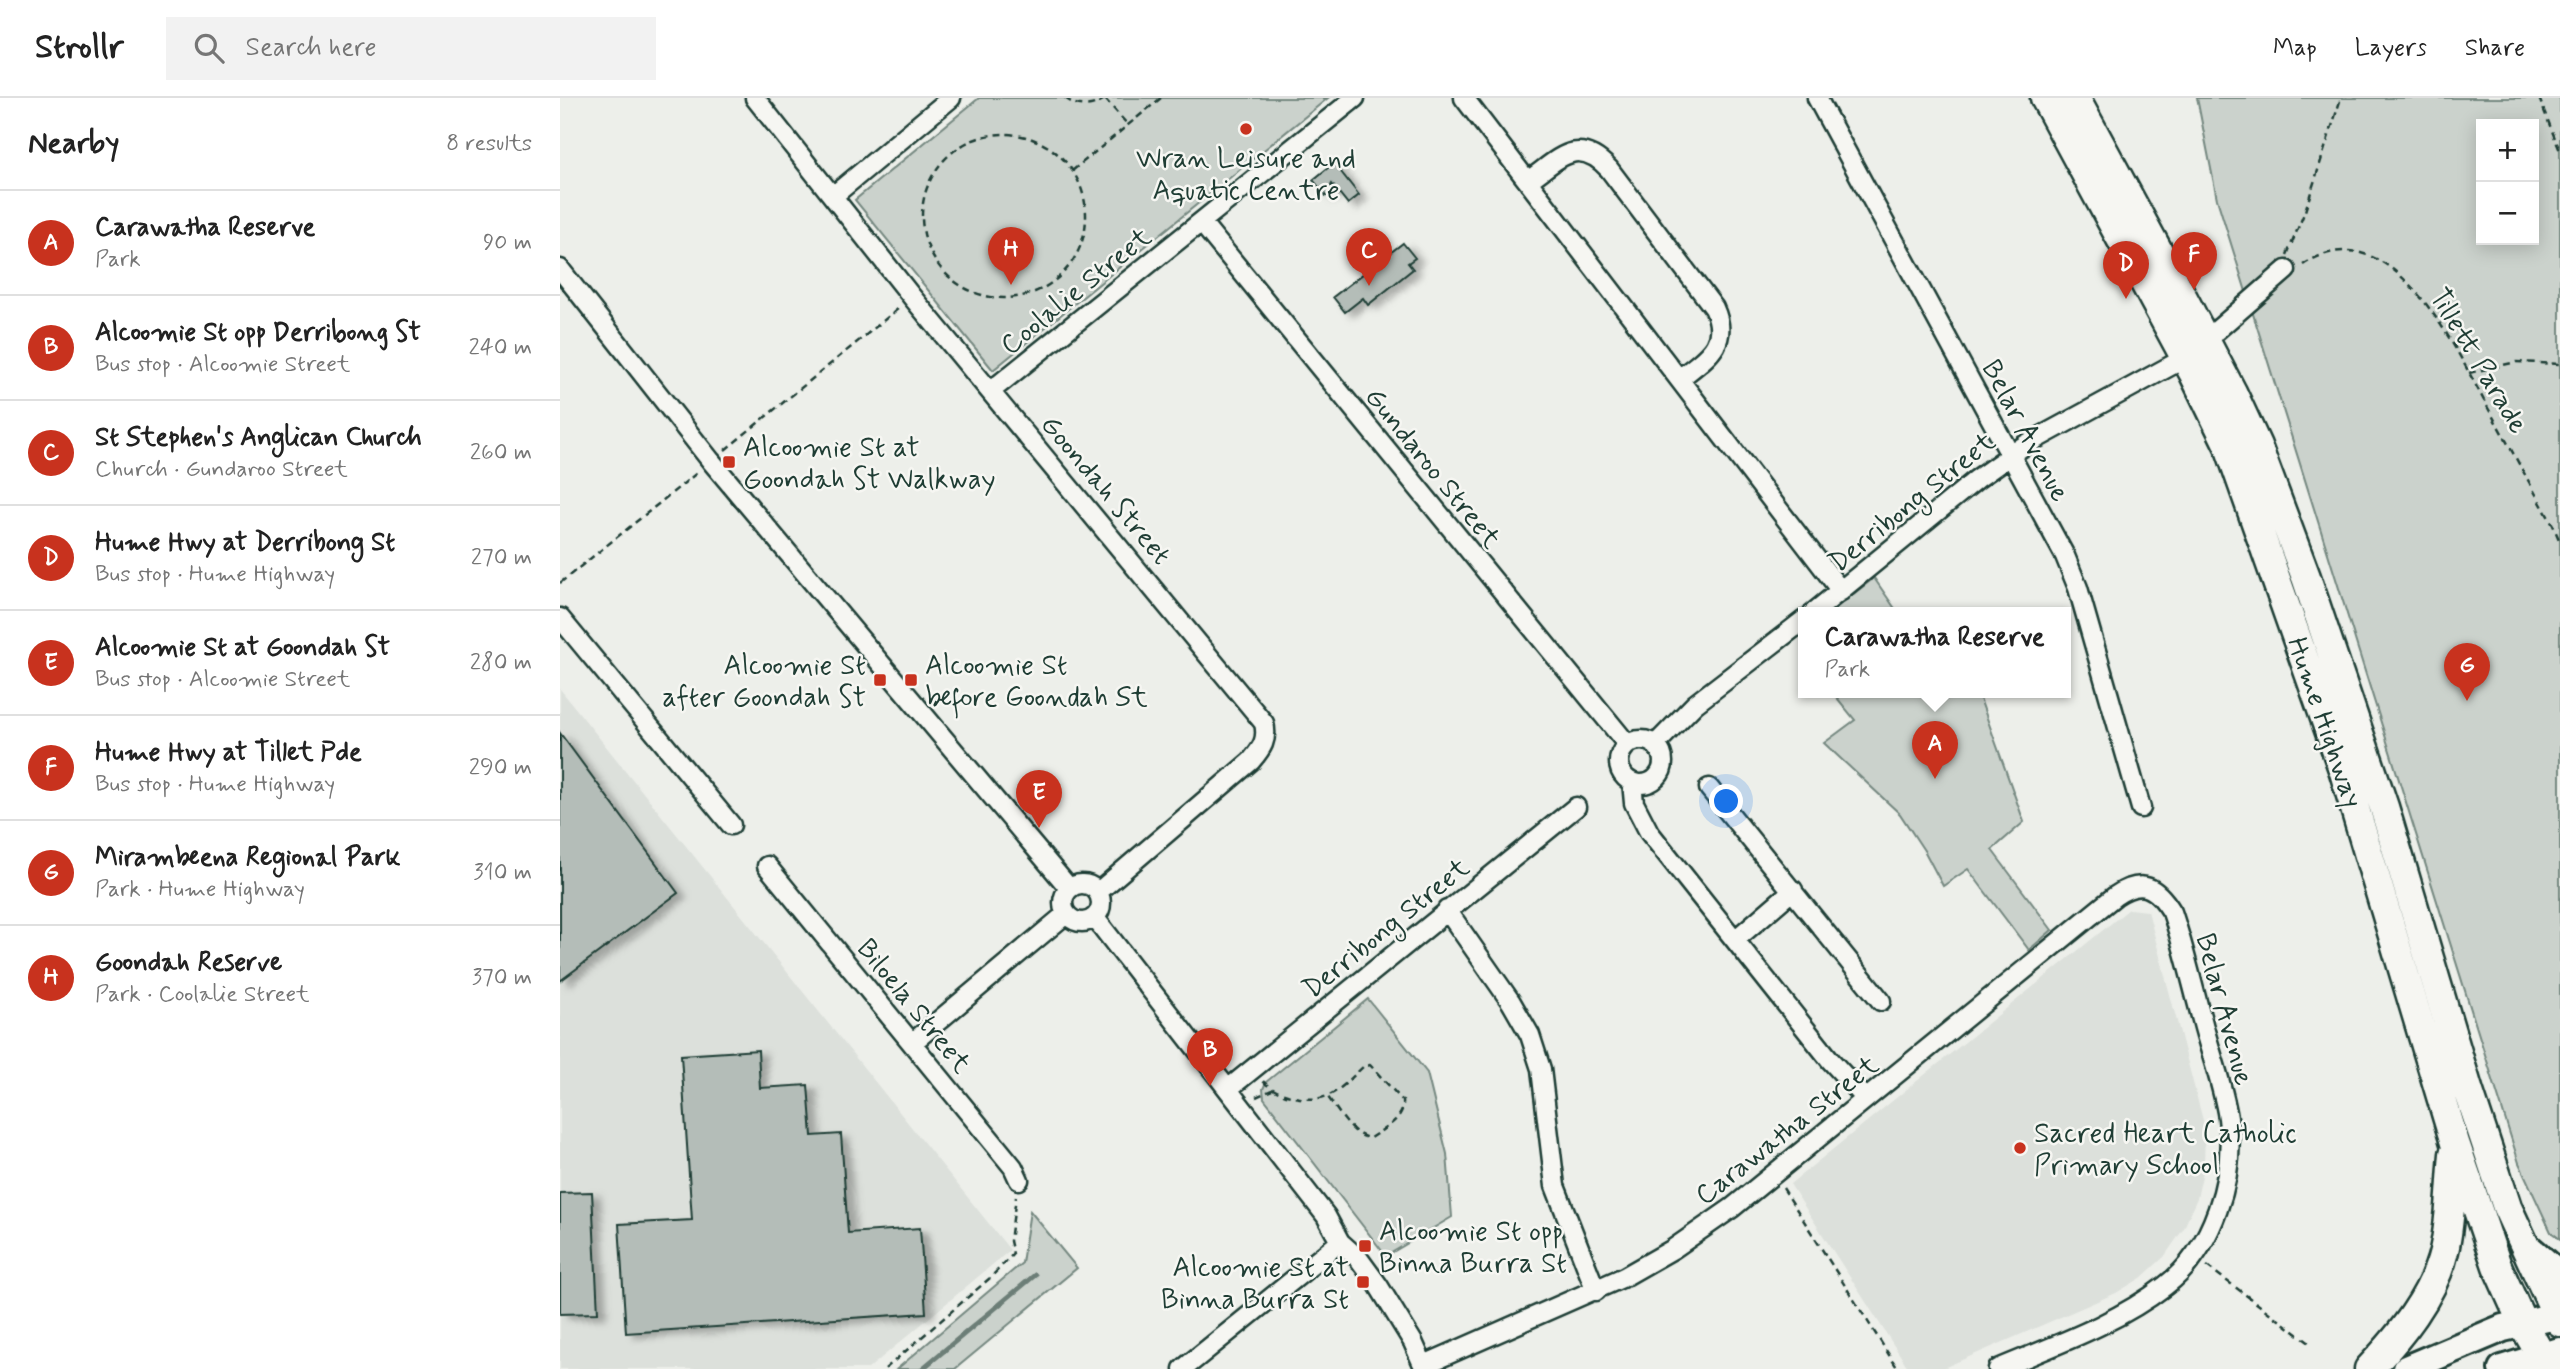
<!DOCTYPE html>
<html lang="en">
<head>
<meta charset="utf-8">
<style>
  :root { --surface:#fff; --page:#f2f2f2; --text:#222; --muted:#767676; --line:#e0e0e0; --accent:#c8321e }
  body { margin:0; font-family:Mynerve,sans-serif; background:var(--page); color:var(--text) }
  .controls { position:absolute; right:21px; top:21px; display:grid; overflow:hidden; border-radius:0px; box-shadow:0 4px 18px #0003 }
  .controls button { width:63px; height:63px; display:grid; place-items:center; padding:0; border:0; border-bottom:2px solid var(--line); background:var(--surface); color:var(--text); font:35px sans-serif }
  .you { position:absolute; left:1167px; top:704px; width:24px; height:24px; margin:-18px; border:5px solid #fff; border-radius:50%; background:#1a73e8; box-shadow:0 0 0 10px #1a73e833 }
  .badge { display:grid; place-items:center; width:46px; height:46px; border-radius:50%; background:var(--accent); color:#fff; font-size:23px; font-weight:700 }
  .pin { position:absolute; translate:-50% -58px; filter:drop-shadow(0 2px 4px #0008) }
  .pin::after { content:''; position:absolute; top:37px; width:24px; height:21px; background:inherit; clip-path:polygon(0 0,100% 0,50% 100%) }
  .popup { position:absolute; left:1238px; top:509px; width:273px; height:91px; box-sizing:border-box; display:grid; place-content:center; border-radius:0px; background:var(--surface); filter:drop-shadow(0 2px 5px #0005); font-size:23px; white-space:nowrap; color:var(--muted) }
  .popup b { font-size:26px; color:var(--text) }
  .popup::after { content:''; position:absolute; left:50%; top:100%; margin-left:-14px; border:14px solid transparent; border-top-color:var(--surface) }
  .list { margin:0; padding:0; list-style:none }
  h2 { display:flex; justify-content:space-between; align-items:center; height:91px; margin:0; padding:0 28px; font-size:30px }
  h2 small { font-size:23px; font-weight:400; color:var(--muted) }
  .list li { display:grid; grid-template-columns:46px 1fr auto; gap:21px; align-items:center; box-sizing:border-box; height:105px; padding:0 28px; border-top:2px solid var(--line) }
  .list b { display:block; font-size:26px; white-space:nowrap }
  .list p { margin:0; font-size:23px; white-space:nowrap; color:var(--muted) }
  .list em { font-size:23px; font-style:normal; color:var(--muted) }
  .icon { flex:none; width:38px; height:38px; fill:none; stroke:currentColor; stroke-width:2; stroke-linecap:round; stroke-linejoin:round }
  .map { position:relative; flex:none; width:2000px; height:1271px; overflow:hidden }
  header { display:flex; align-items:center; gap:42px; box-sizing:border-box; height:98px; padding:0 35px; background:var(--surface); border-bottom:2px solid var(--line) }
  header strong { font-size:33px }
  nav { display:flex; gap:38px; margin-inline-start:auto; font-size:24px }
  .search { width:490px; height:63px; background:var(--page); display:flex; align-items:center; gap:18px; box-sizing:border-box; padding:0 24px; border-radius:0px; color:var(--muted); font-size:26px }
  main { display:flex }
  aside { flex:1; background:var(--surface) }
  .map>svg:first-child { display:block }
</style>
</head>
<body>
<header>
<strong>Strollr</strong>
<div class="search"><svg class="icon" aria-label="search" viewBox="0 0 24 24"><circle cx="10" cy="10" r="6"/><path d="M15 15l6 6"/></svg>Search here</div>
<nav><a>Map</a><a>Layers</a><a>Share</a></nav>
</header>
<main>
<aside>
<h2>Nearby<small>8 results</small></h2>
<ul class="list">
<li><span class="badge">A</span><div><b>Carawatha Reserve</b><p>Park</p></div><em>90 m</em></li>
<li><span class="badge">B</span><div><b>Alcoomie St opp Derribong St</b><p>Bus stop · Alcoomie Street</p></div><em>240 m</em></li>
<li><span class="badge">C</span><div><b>St Stephen's Anglican Church</b><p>Church · Gundaroo Street</p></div><em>260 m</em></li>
<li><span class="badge">D</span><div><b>Hume Hwy at Derribong St</b><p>Bus stop · Hume Highway</p></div><em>270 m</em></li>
<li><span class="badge">E</span><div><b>Alcoomie St at Goondah St</b><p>Bus stop · Alcoomie Street</p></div><em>280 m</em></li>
<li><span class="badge">F</span><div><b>Hume Hwy at Tillet Pde</b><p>Bus stop · Hume Highway</p></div><em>290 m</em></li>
<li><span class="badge">G</span><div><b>Mirambeena Regional Park</b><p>Park · Hume Highway</p></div><em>310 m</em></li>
<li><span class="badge">H</span><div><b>Goondah Reserve</b><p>Park · Coolalie Street</p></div><em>370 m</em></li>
</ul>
</aside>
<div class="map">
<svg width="2000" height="1271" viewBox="0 0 2000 1271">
  <defs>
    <filter id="shadow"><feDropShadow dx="8" dy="4.5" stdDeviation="3.5" flood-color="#0004"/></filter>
  </defs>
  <rect width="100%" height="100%" fill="#edefea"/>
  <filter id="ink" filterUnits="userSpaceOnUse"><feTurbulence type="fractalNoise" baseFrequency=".0143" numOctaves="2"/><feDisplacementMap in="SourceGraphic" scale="14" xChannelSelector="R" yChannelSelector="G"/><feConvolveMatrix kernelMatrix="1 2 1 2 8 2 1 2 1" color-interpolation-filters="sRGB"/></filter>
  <g filter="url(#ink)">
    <path fill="#dce0db" d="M0,591L450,1152L308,1271H0Z
      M1569,811L1588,813L1645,1030L1644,1069L1637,1100L1624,1130L1604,1159L1581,1180L1556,1195L1381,1271H1349L1230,1086Z"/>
    <path fill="#cbd2cc" stroke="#758880" stroke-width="2" fill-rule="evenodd" d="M419,0H768L433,272L295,102Z
      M1637,0H2000V1141L1991,1134L1959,1065L1657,101ZM1921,26H1974V142H1921Z
      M1314,480L1338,515H1269Z
      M1273,595H1418L1464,724L1432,752L1492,832L1469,852L1408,771L1383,788L1365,754L1340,716L1264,645L1295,622Z
      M808,901L867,975L887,1056L892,1119L826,1158L704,1000L703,991L706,984Z
      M470,1113L517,1170L395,1271H337L462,1165Z"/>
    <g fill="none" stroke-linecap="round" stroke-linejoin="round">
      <path stroke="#6c7e77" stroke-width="5" d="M362,1271L475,1177"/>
    </g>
    <path fill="#b4bdb8" stroke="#1f3d34" stroke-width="2" filter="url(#shadow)" d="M774,65L799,97L788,106L772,86L771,88L774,92L766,98L753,82Z
      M843,145L855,160L848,165L853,171L808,207L803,200L785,214L773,199Z
      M0,635L118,795L0,883Z
      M198,952L200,990L248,987L252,1038L281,1036L288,1135L360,1130L366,1215L66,1235L59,1126L132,1122L121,957Z
      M32,1094L38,1215L0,1216V1095Z"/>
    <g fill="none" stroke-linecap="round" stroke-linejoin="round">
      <defs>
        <path id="minor" d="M195,0L352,199L704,625C708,642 702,650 691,663L538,794
          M904,0L1281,493
          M1257,0L1505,458L1518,490L1581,710
          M969,82C999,61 1017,37 1049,71L1154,210C1171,247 1145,260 1119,281
          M273,98L391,0
          M641,124L1067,646
          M0,171L151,363L509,790
          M432,292L795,0
          M1253,515L1417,381L1465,347L1625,260L1726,172
          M0,520L171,727
          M1059 664a22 22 0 1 1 44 0a22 22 0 1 1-44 0Z
          M1095,647L1135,606L1244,522
          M1072,684L1074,705L1089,734L1271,963L1306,1001
          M1149,690L1321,903
          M207,768L453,1069L459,1082
          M503 805a19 19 0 1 1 38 0a19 19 0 1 1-38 0Z
          M887,812L951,904L970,937L981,971L995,1088L1036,1193
          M535,820L766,1118L780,1144L799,1161L818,1187L853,1244L865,1271
          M1175,842L1233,792
          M352,945L506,816
          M668,991L1016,709
          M864,1267L1064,1179L1113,1151L1172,1110L1555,798C1582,780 1596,788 1612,814C1624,849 1632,886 1642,922C1650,954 1663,987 1668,1020C1676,1078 1653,1152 1605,1188C1556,1226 1495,1247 1438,1271
          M623,1271L780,1144"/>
        <path id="primary" d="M1963,1145L2000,1177
          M1846,1271L1943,1230L2000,1217
          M1942,1271L2000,1253"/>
        <path id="trunk" d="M1485,0L1633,274L1669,348L1784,674L1895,1045L1937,1168L1963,1226L1989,1271
          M1515,0L1610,175L1672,294L1697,348L1746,479L1824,709L1908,991L1947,1109L2000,1224
          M1809,1271C1840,1238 1873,1199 1884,1153C1891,1122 1891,1088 1894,1056"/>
      </defs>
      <use href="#minor" stroke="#1f3d34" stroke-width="23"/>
      <use href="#primary" stroke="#1f3d34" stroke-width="32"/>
      <use href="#trunk" stroke="#1f3d34" stroke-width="33"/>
      <path stroke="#1f3d34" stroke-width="2.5" stroke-dasharray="7 5" stroke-linecap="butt" d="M505,0C518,10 532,10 546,0
        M1979,0L2000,53
        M545,1L568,27
        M362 118a82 82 0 1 1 164 0a82 82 0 1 1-164 0Z
        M512,73L601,0
        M1727,157L1745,113L1781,0
        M1743,167C1831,108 1895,250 1928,310C1950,349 1971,388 1993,427L2000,444
        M1909,275L1956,264L2000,266
        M165,352L339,210
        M0,485L138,374
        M703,983C716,998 749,1005 767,998C780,993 793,978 803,969L810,967L843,1003C845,1021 823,1031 810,1040C792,1039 778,1012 767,998
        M696,999L712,992
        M1223,1090L1338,1271
        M1647,1168L1751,1246
        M325,1271L430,1180L453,1156L450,1143L456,1099"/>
      <use href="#minor" stroke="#f6f6f2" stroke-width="18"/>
      <use href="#primary" stroke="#f6f6f2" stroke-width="26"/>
      <use href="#trunk" stroke="#f6f6f2" stroke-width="28"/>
    </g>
  </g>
  <g fill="#c8321e" stroke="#f6f6f2" stroke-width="2.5">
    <circle cx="686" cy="31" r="7"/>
    <rect x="162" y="357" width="14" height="14" rx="3.5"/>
    <rect x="313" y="575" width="14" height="14" rx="3.5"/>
    <rect x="344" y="575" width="14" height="14" rx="3.5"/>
    <circle cx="1460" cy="1050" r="7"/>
    <rect x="798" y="1141" width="14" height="14" rx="3.5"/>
    <rect x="796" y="1177" width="14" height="14" rx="3.5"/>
  </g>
  <g text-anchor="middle" stroke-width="5" stroke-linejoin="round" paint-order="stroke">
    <g font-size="28" fill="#1f3d34" stroke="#f6f6f2" text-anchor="start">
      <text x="686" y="69" text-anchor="middle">Wran Leisure and<tspan x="686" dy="32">Aquatic Centre</tspan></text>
      <text x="183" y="358">Alcoomie St at<tspan x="183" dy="32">Goondah St Walkway</tspan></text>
      <text x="306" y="576" text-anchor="end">Alcoomie St<tspan x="306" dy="32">after Goondah St</tspan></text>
      <text x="365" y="576">Alcoomie St<tspan x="365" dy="32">before Goondah St</tspan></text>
      <text x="1474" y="1044">Sacred Heart Catholic<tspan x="1474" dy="32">Primary School</tspan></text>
      <text x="819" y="1142">Alcoomie St opp<tspan x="819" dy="32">Binna Burra St</tspan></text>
      <text x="789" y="1178" text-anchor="end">Alcoomie St at<tspan x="789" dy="32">Binna Burra St</tspan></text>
    </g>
    <g font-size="28" fill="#1f3d34" stroke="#f6f6f2">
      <text transform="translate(515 192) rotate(-39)" y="10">Coolalie Street</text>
      <text transform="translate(1920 262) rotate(59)" y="10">Tillett Parade</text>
      <text transform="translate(1467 332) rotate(62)" y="10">Belar Avenue</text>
      <text transform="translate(874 369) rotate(51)" y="10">Gundaroo Street</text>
      <text transform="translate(547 391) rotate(50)" y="10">Goondah Street</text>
      <text transform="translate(1351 403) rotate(-39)" y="10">Derribong Street</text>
      <text transform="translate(1766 624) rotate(71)" y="10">Hume Highway</text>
      <text transform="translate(825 829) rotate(-39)" y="10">Derribong Street</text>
      <text transform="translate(355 907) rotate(51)" y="10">Biloela Street</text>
      <text transform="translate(1666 911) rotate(75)" y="10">Belar Avenue</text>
      <text transform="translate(1226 1031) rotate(-38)" y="10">Carawatha Street</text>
    </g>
  </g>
</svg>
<div class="controls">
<button>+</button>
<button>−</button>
</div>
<div class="you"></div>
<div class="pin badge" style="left:1375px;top:681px">A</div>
<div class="popup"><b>Carawatha Reserve</b>Park</div>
<div class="pin badge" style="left:650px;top:988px">B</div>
<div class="pin badge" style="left:809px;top:188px">C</div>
<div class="pin badge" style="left:1566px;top:201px">D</div>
<div class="pin badge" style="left:479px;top:730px">E</div>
<div class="pin badge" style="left:1634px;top:192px">F</div>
<div class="pin badge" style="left:1907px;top:603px">G</div>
<div class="pin badge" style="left:451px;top:187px">H</div>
</div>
</main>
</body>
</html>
